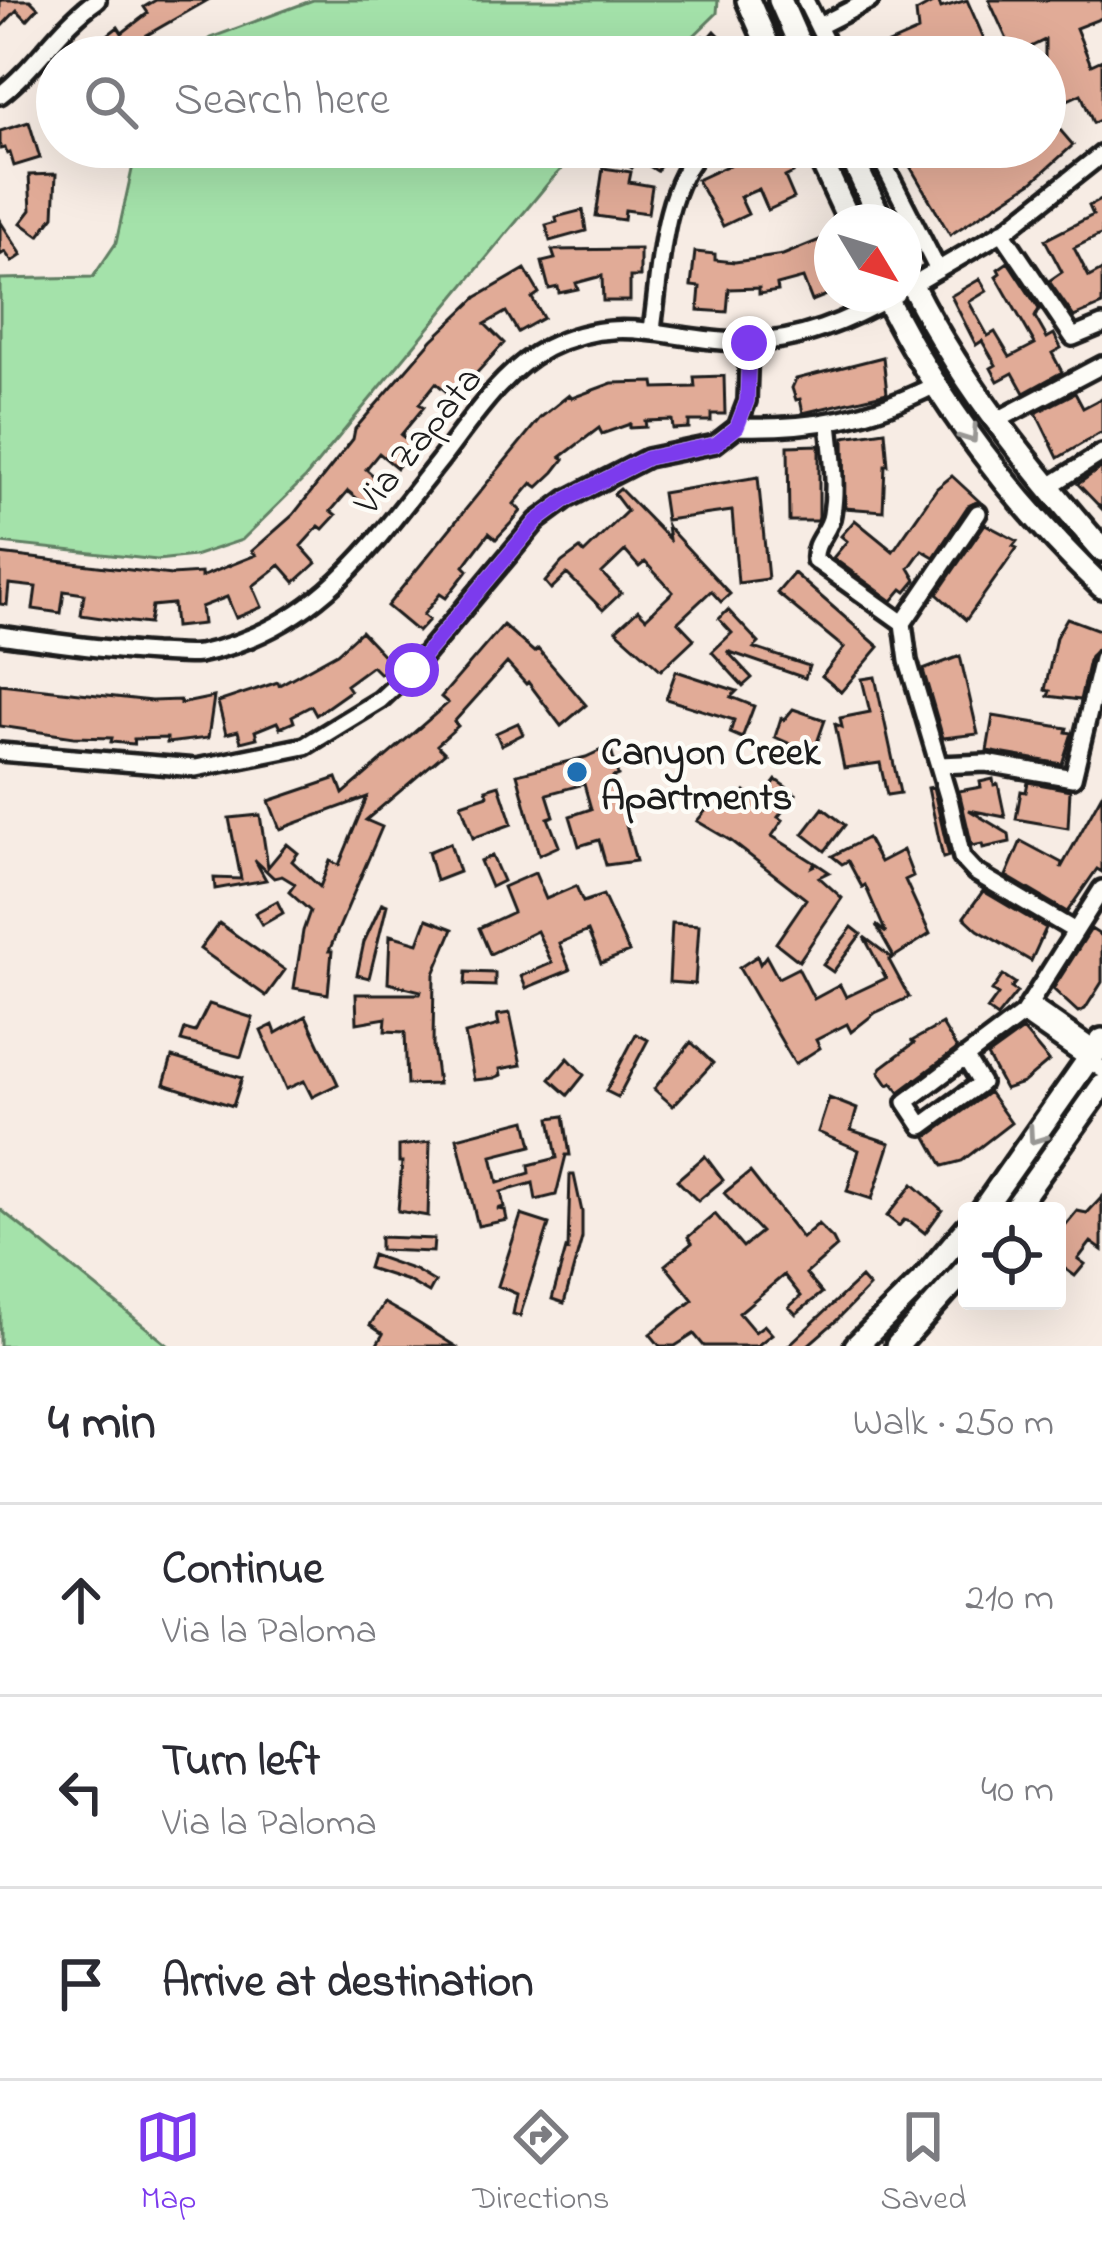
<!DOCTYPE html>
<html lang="en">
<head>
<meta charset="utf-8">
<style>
  :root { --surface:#fff; --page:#f7f7f7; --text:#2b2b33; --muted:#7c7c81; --line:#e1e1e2; --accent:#7c3aed }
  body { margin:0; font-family:"Indie Flower",sans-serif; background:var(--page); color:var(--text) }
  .controls { position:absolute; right:36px; bottom:36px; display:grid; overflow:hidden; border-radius:12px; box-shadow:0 12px 48px #0002 }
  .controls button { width:108px; height:108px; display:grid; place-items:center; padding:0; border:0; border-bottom:3px solid var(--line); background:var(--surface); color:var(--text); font:60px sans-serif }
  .compass { position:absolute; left:814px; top:204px; width:108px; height:108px; border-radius:50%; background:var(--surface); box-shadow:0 12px 48px #0002; rotate:128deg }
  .stop { position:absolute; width:36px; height:36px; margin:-27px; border:9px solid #7c3aed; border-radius:50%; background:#fff }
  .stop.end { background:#7c3aed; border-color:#fff; box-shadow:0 3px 12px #0008 }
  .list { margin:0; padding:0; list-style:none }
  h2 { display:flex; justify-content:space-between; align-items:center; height:156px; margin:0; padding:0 48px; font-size:51px }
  h2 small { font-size:39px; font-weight:400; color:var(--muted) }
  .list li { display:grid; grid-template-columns:78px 1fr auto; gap:36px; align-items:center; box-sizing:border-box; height:192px; padding:0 48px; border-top:3px solid var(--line) }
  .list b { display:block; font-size:45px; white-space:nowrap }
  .list p { margin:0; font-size:39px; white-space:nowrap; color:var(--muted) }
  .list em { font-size:39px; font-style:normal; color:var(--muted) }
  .icon { flex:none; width:66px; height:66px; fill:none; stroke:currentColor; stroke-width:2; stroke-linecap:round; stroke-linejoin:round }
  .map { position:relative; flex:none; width:1102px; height:1346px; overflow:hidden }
  .search { position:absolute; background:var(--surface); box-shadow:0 12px 48px #0002; left:36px; right:36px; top:36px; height:132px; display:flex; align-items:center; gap:30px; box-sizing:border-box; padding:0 42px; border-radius:66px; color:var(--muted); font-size:45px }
  .sheet { height:732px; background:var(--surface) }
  nav { display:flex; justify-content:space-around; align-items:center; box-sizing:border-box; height:168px; border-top:3px solid var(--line); background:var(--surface); font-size:33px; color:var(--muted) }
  nav a { display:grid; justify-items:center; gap:6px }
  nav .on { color:var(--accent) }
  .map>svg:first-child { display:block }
</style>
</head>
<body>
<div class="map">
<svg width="1102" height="1346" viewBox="0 0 1102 1346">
  <rect width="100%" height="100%" fill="#f7ece4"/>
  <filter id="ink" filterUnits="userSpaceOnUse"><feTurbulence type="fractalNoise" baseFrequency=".00833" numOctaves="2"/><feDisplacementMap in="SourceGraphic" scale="24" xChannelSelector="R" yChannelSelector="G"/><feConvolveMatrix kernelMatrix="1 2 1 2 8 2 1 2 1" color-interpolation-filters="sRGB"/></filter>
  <g filter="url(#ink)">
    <path fill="#a4e2aa" stroke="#607f63" stroke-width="3" d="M313,0H718L717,13L672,57H186L210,38Z
      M137,147H583L550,181L305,478L242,540L194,556L157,560L0,543V279L93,277L116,243Z
      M0,1209L169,1346H0Z"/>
    <path fill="#e1ab97" stroke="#1c1c1c" stroke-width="3" d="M0,0H30L38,8L27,20L17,10L0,28Z
      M156,0H208L147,35L153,42L133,57H120L105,37L118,27L122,33L148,13L144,7Z
      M938,0L941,8L967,0L992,57H859L918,31L916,12Z
      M989,0H1102V18L1076,28L1091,65L1102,60V119L1093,123L1081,94L1061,103L1057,94L1045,103V40L1014,55Z
      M715,31L735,51L730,57H682L703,36L707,40Z
      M29,122L40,158L14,166L10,153L7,154L5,148L0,149V131Z
      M1055,124L1073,145L1032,182L950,235L904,156L912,152L909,147H976L981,156L997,147H1009L1016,159L1030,147H1045V134Z
      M598,147H672L657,171L638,159L632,168Z
      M768,147H782L793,173L785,177L794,198L768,210L759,189L740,197L748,214L723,226L697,180Z
      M603,168L631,172L629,182L652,186L648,213L625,210L624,220L596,216Z
      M56,174L54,216L39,236L21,223L31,210L29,175Z
      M1102,199V234L1074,248L1089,277L1102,270V305L1074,317L1049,281L1062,272L1045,240L1093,215L1089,206Z
      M583,210L586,231L550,241L546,225L557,222L556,217Z
      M0,221L22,255L12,262L5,252L0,255Z
      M822,239L832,265L828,268L832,293L812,301L803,278L777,285L778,291L759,294V288L729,289L727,312L698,310L700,287L691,286L695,252L715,254V260L735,262L783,255Z
      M640,249V277H630V301H603L602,276L576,283L578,289L559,293L558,287L549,289L542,262L555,259L552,250Z
      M1008,262L1039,309L1035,317L1047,338L1054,334L1061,348L1052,353L1062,372L1024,393L1013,373L998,381L991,368L996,365L982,341L976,345L951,296L980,279L987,291L969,302L988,336L995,332L1010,357L1035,344L996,276L1000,273L998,269Z
      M525,269L539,293L532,298L543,318L518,332L506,312L485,324L504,343L454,398L436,383L419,404L424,407L401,435L415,446L397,468L379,453L366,469L384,485L366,506L348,491L331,511L336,515L323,529L319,526L301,546L316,563L295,582L280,565L253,586L262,607L236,618L227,597L201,607L203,624L175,627L173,604L152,606L149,624L122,621L81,615L84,594L64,591L61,613L33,609L36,587L9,584L7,605L0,604V554L171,575L201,573V577L256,555L252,551L293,515L353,439L355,429L432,340L477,297Z
      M883,357L887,393L803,413L800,399L796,400L792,388L796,379Z
      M724,376L725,414H711V421H689V428L673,429L672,420L645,421L646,427L630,428V424L602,434L599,428L561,457L564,459L554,472L538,487L532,483L514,504L521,511L511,523L496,539L489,533L473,554L464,566L468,570L446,598L440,594L423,615L429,620L418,632L387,606L540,418L569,395L572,398L612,383L654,382L655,388L695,387L694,377Z
      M1075,393L1083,408L1102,398V432L1058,458L1036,413Z
      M885,431L888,465H885L883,511L845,508L844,437Z
      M819,445V517L818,521H789L788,446Z
      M1102,467V509L1078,484Z
      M952,476L979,501L968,506L934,557L922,550L909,568L916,580L906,592L902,589L892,601L833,558L847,541L841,536L855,520L893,551L937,488Z
      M758,477L768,579L738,583L732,511L666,520L662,493Z
      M620,489L669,539L667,526L730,594L721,602L711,591L678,622L694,639L661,670L616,630L638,610L646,618L673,592L645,562L639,567L625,551L602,573L621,593L603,610L567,574L551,589L545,582L562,562L580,549L584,553L627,511L614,494Z
      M985,524L1017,541L1013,546L1017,548L966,620L937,594Z
      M794,573L879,647L841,692L822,676L844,648L777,593Z
      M728,610L759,643L754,648L809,666L805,678L727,651L752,678L743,686L712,652L732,633L719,619Z
      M1067,618L1102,631L1099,648L1090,656L1080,700L1048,696L1050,691L1045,690L1056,637Z
      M503,625L534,652L538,649L586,705L561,726L528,682L526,684L507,663L454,722L458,726L437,745L445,753L366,820L382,827L329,951H332L328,994L294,988L303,931L310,911L289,892L295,884L282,876L274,878L255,860L266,880L215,889L214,878L241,879L229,818L260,815L268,867L287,844L298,853L292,861L320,887L330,861L339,865L367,797L280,829L269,801L337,778L343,794L448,703L441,697Z
      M361,631L391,663L380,674L372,666L346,685L350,691L316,715L311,706L292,716L294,722L280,728L277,722L255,731L257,738L241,742L238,731L226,734L218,702L278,682L279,685L337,653Z
      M960,656L978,734L943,738L923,670Z
      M676,671L737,691L731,697L754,706L742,738L730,733L734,720L666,699Z
      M875,677L900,793L887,795L880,763L844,768L835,724L842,727L840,718L870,712L862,679Z
      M0,684L151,701L180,700V704L214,697L208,738L167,743V738L134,739V744L111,742L112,738L74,737L0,726Z
      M793,709L825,720L813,754L775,737L781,718L784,720Z
      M993,716L1067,728L1066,732L1072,733L1062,764L987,751Z
      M518,723L523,734L501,745L496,733Z
      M610,746L618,775L613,777L636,861L606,865L599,840L579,846L570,816L591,809L584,784L547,794L554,816L548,818L559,846L539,855L517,774L586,757Z
      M993,779L994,785L998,784L1005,817L969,810L1009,834L1010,842L983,848L982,844L972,846L959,791L981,787L980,782Z
      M776,780L796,794L778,817L783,820L772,836L815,863L813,866L817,864L829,872L819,877L842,898L799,961L776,943L806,899L731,841L697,821L716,798L732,810L745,792L759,803Z
      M1028,782L1070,790L1068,828L1016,819L1021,791L1026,792Z
      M499,785L512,824L473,838L461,804L488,795L486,789Z
      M933,787L949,856L943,858L928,788Z
      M1102,794V872L1097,869L1067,912L1006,876L1021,841L1062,863L1061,868Z
      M823,808L845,825L825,851L803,834Z
      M867,838L880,862L903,850L913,876L905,880L930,934L894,957L876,925L886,933L865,885L862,887L848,861L842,864L832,856Z
      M450,843L459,872L436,881L428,852Z
      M492,856L503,881L491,887L480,861Z
      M535,873L546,899L576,886L583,902L603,895L629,952L601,963L588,931L559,943L570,970L526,988L521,976L552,963L537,931L490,954L479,928L513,912L503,887Z
      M983,891L1046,928L1031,961L978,930L964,917Z
      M277,901L283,913L262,925L255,913Z
      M382,903L387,905L369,978L357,975L364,942Z
      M427,919L453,929L434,974L433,1046L438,1084L407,1085L405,1032L385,1031L386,1018L357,1023L356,994H420L421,991L388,983L390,935L418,943Z
      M219,923L285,970L266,996L200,949Z
      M672,923L699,925L695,984L669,982Z
      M852,927L861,934L833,972L823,965Z
      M1091,929L1102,936V982L1085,1009L1078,1012L1053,989Z
      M864,937L892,958L889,960L909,997L875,1013L851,1032L847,1024L816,1040L820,1048L795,1064L739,968L757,956L760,964L766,956L778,978L798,968L814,999L840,985L846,997L886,978Z
      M466,972L495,973V986L465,985Z
      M1003,975L1015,983L1011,988L1017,992L997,1017L987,1010L998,995L992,991Z
      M209,1004L253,1018L241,1057L181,1041L185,1029L195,1032Z
      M510,1013L521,1065L500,1069L501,1075L494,1078L474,1080L465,1034L499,1025L497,1015Z
      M306,1016L338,1084L312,1097L304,1081L286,1089L261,1031L273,1025L276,1033Z
      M942,1024L957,1049L899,1092L892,1083L888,1085L879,1072L882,1067L914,1043L912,1041Z
      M1023,1030L1049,1061L1023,1083L1005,1089L987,1056Z
      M636,1034L648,1040L618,1097L606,1091Z
      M691,1042L713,1063L673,1106L654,1089Z
      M172,1057L242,1078L233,1106L164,1084Z
      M568,1058L584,1075L568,1095L550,1079Z
      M989,1092L1011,1123L962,1161L943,1166L927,1137Z
      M829,1098L857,1109L851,1130L890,1143L872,1199L847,1191L859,1150L818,1132Z
      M564,1116L570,1155H566L556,1195L536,1200L533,1183L501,1192L504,1207L497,1209L505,1210L507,1220L478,1226L457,1138L526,1120L532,1146L492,1156L498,1183L530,1173L529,1165L557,1158L550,1118Z
      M430,1142L428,1216L398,1211L402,1162H399V1146Z
      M705,1156L723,1180L698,1201L677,1180Z
      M750,1172L802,1238L818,1224L833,1239L837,1247L806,1274L822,1293L796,1314L789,1307L801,1296L784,1275L739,1313L755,1332L764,1325L772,1334L757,1346H704L694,1334L675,1346H660L650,1334L693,1300L665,1265L692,1243L688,1237L715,1214L743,1247L761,1232L724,1193Z
      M570,1175H574L582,1212V1238L564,1303L552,1299L566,1249L568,1250Z
      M913,1184L942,1210L925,1233L911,1222L904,1220L899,1226L887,1216Z
      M1102,1197V1250L1091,1242L1078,1259L1085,1264L1075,1276L1057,1263V1235L1077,1211L1087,1213Z
      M521,1215L549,1224L520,1316L513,1314L517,1294L498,1286Z
      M380,1237L434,1239L433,1252L380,1250Z
      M372,1255L415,1270L435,1282L429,1293L408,1281L368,1268Z
      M861,1278L869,1287L836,1321L807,1346H788Z
      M384,1303L407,1316L455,1346H376L383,1334L370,1325Z"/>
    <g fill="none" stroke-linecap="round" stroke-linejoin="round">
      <defs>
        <path id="minor" d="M805,0L833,57
          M819,26L870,0
          M0,95C37,67 59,26 97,0
          M875,147L938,270
          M1002,232L1073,337L1102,325
          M907,288L1006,230L1102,154
          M652,329C661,271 660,191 703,147
          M994,422L1102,365
          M829,423C832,453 837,484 832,514C830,532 813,541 815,560L903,623
          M737,427C812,429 868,419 935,385
          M1048,487L1102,453
          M978,513L903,623L908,661L950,803L962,858L975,872L1075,931
          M0,635C51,642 102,650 154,653C168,653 185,656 199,654C318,629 371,547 441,459C471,420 502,371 547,348C621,311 667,341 742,342C796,344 850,320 896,294
          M0,752L196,768L305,746L380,700L412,670L537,521L567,499L647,458L715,444L737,427L747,401L749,343
          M940,765L986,763L1073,778L1102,659
          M1029,1004L1100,1053
          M1023,1014L1102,1069
          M965,1057L981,1083L922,1126L906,1102L1023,1014L1102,889"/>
        <path id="secondary" d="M748,0L773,57
          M780,0L805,57
          M815,147L850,222
          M847,147L882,222
          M904,269C954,375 1026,462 1102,550
          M884,294C938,402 1015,504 1102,587
          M982,1211L1102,1040
          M1013,1211L1102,1086
          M856,1346L923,1280L967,1228
          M897,1346L967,1268"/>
      </defs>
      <use href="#minor" stroke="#1c1c1c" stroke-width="24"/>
      <use href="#secondary" stroke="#1c1c1c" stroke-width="30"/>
      <use href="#minor" stroke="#fdfcf7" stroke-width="15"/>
      <use href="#secondary" stroke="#fdfcf7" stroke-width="21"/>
    </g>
    <defs><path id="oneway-chevron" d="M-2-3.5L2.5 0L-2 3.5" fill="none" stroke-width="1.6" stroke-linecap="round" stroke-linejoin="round" transform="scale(3)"/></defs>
    <g stroke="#989794">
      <use href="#oneway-chevron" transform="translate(970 435) rotate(55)"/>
      <use href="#oneway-chevron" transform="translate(1036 1136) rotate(125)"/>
    </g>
  </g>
  <g fill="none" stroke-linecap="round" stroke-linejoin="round" filter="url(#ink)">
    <path stroke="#7c3aed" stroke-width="15" d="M412,670L537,521L567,499L647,458L716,444L737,427L747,401L749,343"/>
  </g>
  <circle fill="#1f6fb2" stroke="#fdfcf7" stroke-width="4.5" cx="577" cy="772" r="12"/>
  <g text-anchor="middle" stroke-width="9" stroke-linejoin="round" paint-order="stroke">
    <g font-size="39" fill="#1c1c1c" stroke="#fdfcf7">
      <text transform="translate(416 439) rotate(-51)" y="14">Via Zapata</text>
    </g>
    <g font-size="39" font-weight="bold" fill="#1c1c1c" stroke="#fdfcf7" text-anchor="start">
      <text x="601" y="764">Canyon Creek<tspan x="601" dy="45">Apartments</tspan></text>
    </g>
  </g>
</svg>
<div class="controls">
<button><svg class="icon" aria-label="locate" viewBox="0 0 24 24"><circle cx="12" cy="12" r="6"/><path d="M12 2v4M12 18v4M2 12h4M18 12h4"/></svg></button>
</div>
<svg class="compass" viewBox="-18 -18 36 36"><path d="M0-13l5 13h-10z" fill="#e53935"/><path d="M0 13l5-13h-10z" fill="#7c7c81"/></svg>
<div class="stop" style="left:412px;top:670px"></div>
<div class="stop end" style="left:749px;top:343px"></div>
<div class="search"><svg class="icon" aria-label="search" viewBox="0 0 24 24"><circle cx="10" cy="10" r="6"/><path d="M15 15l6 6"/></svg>Search here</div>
</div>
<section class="sheet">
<h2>4 min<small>Walk · 250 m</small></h2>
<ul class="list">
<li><svg class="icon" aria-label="ahead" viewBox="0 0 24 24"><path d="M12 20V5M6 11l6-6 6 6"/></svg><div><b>Continue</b><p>Via la Paloma</p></div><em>210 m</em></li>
<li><svg class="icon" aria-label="left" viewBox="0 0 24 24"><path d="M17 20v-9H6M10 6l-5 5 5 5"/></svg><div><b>Turn left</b><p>Via la Paloma</p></div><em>40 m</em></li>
<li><svg class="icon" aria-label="arrive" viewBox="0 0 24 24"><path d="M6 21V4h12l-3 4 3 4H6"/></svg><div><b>Arrive at destination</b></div></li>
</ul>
</section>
<nav>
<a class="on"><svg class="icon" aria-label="map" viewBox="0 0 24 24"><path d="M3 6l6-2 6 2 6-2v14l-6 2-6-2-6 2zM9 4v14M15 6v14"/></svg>Map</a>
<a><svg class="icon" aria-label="directions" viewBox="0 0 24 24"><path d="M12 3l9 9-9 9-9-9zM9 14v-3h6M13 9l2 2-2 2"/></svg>Directions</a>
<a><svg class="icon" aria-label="saved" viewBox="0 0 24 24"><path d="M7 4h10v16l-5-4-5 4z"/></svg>Saved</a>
</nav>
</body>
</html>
